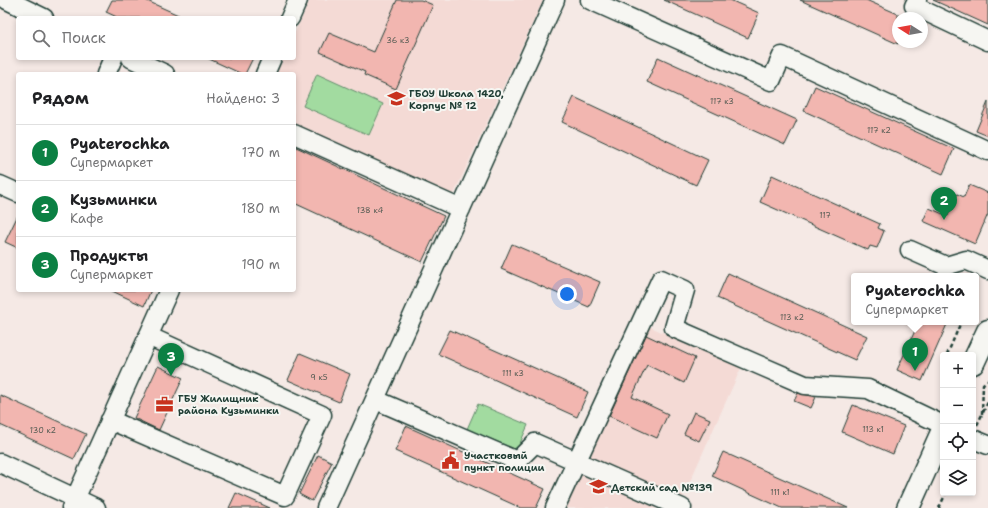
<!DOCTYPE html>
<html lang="ru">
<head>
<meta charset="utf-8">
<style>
  :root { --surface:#fff; --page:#f6f6f6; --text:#202124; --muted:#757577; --line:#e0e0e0; --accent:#0b8043 }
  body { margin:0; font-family:"Shantell Sans",sans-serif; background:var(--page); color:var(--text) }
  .controls { position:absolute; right:12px; bottom:12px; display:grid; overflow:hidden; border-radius:4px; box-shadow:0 2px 6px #0003 }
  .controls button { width:36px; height:36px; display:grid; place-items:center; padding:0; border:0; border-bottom:1px solid var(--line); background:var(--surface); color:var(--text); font:20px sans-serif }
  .compass { position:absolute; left:892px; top:12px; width:36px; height:36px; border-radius:50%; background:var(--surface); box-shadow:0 2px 6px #0003; rotate:281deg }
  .you { position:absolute; left:567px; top:294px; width:14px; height:14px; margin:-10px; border:3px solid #fff; border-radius:50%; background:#1a73e8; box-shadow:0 0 0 6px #1a73e833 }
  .badge { display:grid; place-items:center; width:26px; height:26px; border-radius:50%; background:var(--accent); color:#fff; font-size:13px; font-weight:700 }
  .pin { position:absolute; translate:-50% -33px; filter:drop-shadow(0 1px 2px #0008) }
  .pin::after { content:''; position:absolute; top:21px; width:14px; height:12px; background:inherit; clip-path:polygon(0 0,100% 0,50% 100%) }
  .popup { position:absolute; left:851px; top:273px; width:128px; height:52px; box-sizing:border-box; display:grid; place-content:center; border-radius:4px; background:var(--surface); filter:drop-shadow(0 1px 3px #0005); font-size:13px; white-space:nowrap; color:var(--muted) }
  .popup b { font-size:15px; color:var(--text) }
  .popup::after { content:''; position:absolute; left:50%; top:100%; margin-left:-8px; border:8px solid transparent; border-top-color:var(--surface) }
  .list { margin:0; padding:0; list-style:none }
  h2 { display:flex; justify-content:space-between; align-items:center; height:52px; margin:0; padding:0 16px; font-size:17px }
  h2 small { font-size:13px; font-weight:400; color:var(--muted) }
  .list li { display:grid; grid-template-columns:26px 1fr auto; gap:12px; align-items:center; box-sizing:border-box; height:56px; padding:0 16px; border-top:1px solid var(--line) }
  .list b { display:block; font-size:15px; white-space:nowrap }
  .list p { margin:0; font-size:13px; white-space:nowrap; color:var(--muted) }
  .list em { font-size:13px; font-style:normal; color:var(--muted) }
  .icon { flex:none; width:22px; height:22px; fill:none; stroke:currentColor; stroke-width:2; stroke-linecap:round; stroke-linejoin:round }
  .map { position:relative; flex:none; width:988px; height:508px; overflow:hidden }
  .search { position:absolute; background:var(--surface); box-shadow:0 2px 6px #0003; left:16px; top:16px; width:280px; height:44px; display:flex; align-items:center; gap:10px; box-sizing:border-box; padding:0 14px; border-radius:4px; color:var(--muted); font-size:15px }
  .panel { position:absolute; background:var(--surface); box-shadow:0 2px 6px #0003; left:16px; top:72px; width:280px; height:220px; border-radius:4px }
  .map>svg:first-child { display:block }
</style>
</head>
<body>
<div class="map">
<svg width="988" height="508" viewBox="0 0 988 508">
  <rect width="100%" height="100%" fill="#f5e9e5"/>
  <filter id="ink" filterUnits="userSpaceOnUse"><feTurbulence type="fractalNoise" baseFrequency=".025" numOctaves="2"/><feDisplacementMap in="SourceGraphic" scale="8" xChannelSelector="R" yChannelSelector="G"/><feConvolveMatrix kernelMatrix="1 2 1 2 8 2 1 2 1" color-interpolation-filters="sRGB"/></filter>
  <g filter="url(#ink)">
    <path fill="#f4dad5" d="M310,0H543L452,198L294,125V74H276L284,58H294V35Z
      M644,324L741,368L682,499L585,455Z
      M580,465L672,508H560Z"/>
    <path fill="#a2dba0" stroke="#608c6a" d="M317,74L383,104L369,135L303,106Z
      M478,404L528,425L517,450L467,429Z"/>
    <path fill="#f2b6b0" stroke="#1f3d34" d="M112,0H145L185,18H119L106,12Z
      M397,0H421L433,5L396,89L364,75L365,72L320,52L329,33L374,52Z
      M664,0H730L759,13L748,38Z
      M800,0H866L898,14V44Z
      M933,0H988V25Z
      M658,57L797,120L785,145L647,82Z
      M207,58H253L245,74H242Z
      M815,86L954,149L943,174L804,111Z
      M574,97L708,160L696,185L562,122Z
      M988,102V136L976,131Z
      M294,146L444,216L422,262L294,203Z
      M772,175L880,224L878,228L884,231L877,248L870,246L868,250L760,202Z
      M969,185L988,193V214L975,244L923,221L929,208L948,216L957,194L964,197Z
      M18,215V248L5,242Z
      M512,244L600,282L589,307L501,269Z
      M728,273L867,336L855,360L717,298Z
      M110,290H151L144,306Z
      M919,322H948L922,381L897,370Z
      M450,330L588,392L577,417L438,354Z
      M646,335L695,358L684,383L647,365L632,397L668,414L657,438L609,416Z
      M300,353L350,374L339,402L288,380Z
      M158,366L183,378L159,430L134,418Z
      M798,393L816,397L811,408L794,401Z
      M0,395L86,434L74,459L0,425Z
      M853,405L904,426L893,454L842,432Z
      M694,412L710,419L699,441L684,434Z
      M406,426L545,489L536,508H521L395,451Z
      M723,452L848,508H782L712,476Z
      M318,455L332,462L312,501L299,494Z
      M236,493L270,508H229Z"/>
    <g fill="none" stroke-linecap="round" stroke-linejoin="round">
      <defs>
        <path id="minor" d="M7,0L44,18
          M590,0L771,81L782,56L988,151
          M917,0L914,6L988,41
          M290,18L298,0
          M131,58L165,74
          M106,74L113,58
          M265,74L272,58
          M294,134L461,209
          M0,185L18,193
          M910,250L946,266L966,260L988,270
          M376,400L517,461L535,443L682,508
          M110,420L285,496L322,415L148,336
          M973,439L988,445
          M0,463L96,508
          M71,508L169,290
          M326,508L555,0
          M555,508L661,279L685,290L674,328L805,385L868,389L943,425"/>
        <path id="major" d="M973,363L988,331
          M908,508L943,430"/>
      </defs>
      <use href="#minor" stroke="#1f3d34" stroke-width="21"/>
      <use href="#major" stroke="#1f3d34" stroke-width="25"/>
      <path stroke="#1f3d34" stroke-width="2.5" stroke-dasharray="4 3" stroke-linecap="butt" d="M947,355L961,322
        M943,365V364
        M982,414L983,384L988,380
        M977,425L988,402
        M939,508L946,493"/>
      <use href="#minor" stroke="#f6f6f2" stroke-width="18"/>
      <use href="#major" stroke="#f6f6f2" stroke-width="22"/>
    </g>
  </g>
  <defs>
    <symbol id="school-bare" viewBox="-9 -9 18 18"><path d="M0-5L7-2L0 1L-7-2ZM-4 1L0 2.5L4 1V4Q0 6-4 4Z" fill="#c8321e" stroke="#f6f6f2" stroke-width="2.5" paint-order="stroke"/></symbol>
    <symbol id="office-bare" viewBox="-9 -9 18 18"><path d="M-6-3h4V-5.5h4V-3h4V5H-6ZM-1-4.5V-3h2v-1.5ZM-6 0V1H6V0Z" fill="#c8321e" stroke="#f6f6f2" stroke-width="2.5" paint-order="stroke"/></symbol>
    <symbol id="civic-bare" viewBox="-9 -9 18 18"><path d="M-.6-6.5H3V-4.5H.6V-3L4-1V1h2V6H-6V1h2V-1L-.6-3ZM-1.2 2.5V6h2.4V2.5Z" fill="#c8321e" stroke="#f6f6f2" stroke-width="2.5" paint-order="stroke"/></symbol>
  </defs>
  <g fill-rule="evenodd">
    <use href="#school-bare" x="384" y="86" width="25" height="25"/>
    <use href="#office-bare" x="152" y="392" width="25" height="25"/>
    <use href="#civic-bare" x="438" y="448" width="25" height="25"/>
    <use href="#school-bare" x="586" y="474" width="25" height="25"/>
  </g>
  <g text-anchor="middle" stroke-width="4" stroke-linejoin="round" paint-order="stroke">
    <g font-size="8" fill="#545b53">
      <text x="398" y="43">36 к3</text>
      <text x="722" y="104">117 к3</text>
      <text x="879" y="133">117 к2</text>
      <text x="370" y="213">138 к4</text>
      <text x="825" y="218">117</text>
      <text x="792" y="320">113 к2</text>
      <text x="513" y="376">111 к3</text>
      <text x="319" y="380">9 к5</text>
      <text x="873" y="432">113 к1</text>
      <text x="43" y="433">130 к2</text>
      <text x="780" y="495">111 к1</text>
    </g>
    <g font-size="10" font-weight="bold" fill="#1f3d34" stroke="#f6f6f2" text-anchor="start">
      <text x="409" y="97">ГБОУ Школа 1420,<tspan x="409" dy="12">Корпус № 12</tspan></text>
      <text x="178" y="402">ГБУ Жилищник<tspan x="178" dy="12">района Кузьминки</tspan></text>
      <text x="464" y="459">Участковый<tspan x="464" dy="12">пункт полиции</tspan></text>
      <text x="611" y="491">Детский сад №139</text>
    </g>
  </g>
</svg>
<div class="controls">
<button>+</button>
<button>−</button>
<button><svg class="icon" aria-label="locate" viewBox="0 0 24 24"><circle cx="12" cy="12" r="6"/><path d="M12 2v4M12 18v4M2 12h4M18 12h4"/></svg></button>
<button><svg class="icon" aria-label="layers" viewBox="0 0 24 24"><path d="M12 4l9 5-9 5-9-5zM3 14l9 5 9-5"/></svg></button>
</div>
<svg class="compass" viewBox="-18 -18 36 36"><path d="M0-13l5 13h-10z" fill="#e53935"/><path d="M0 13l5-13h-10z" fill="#757577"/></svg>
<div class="you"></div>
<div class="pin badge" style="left:915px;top:371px">1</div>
<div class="popup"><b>Pyaterochka</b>Супермаркет</div>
<div class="pin badge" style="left:944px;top:220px">2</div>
<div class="pin badge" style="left:171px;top:376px">3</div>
<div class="search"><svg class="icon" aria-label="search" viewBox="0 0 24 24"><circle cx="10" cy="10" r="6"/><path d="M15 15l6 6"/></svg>Поиск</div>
<section class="panel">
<h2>Рядом<small>Найдено: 3</small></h2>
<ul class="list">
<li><span class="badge">1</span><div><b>Pyaterochka</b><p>Супермаркет</p></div><em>170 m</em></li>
<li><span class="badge">2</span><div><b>Кузьминки</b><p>Кафе</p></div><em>180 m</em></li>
<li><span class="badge">3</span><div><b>Продукты</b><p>Супермаркет</p></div><em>190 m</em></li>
</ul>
</section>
</div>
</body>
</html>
